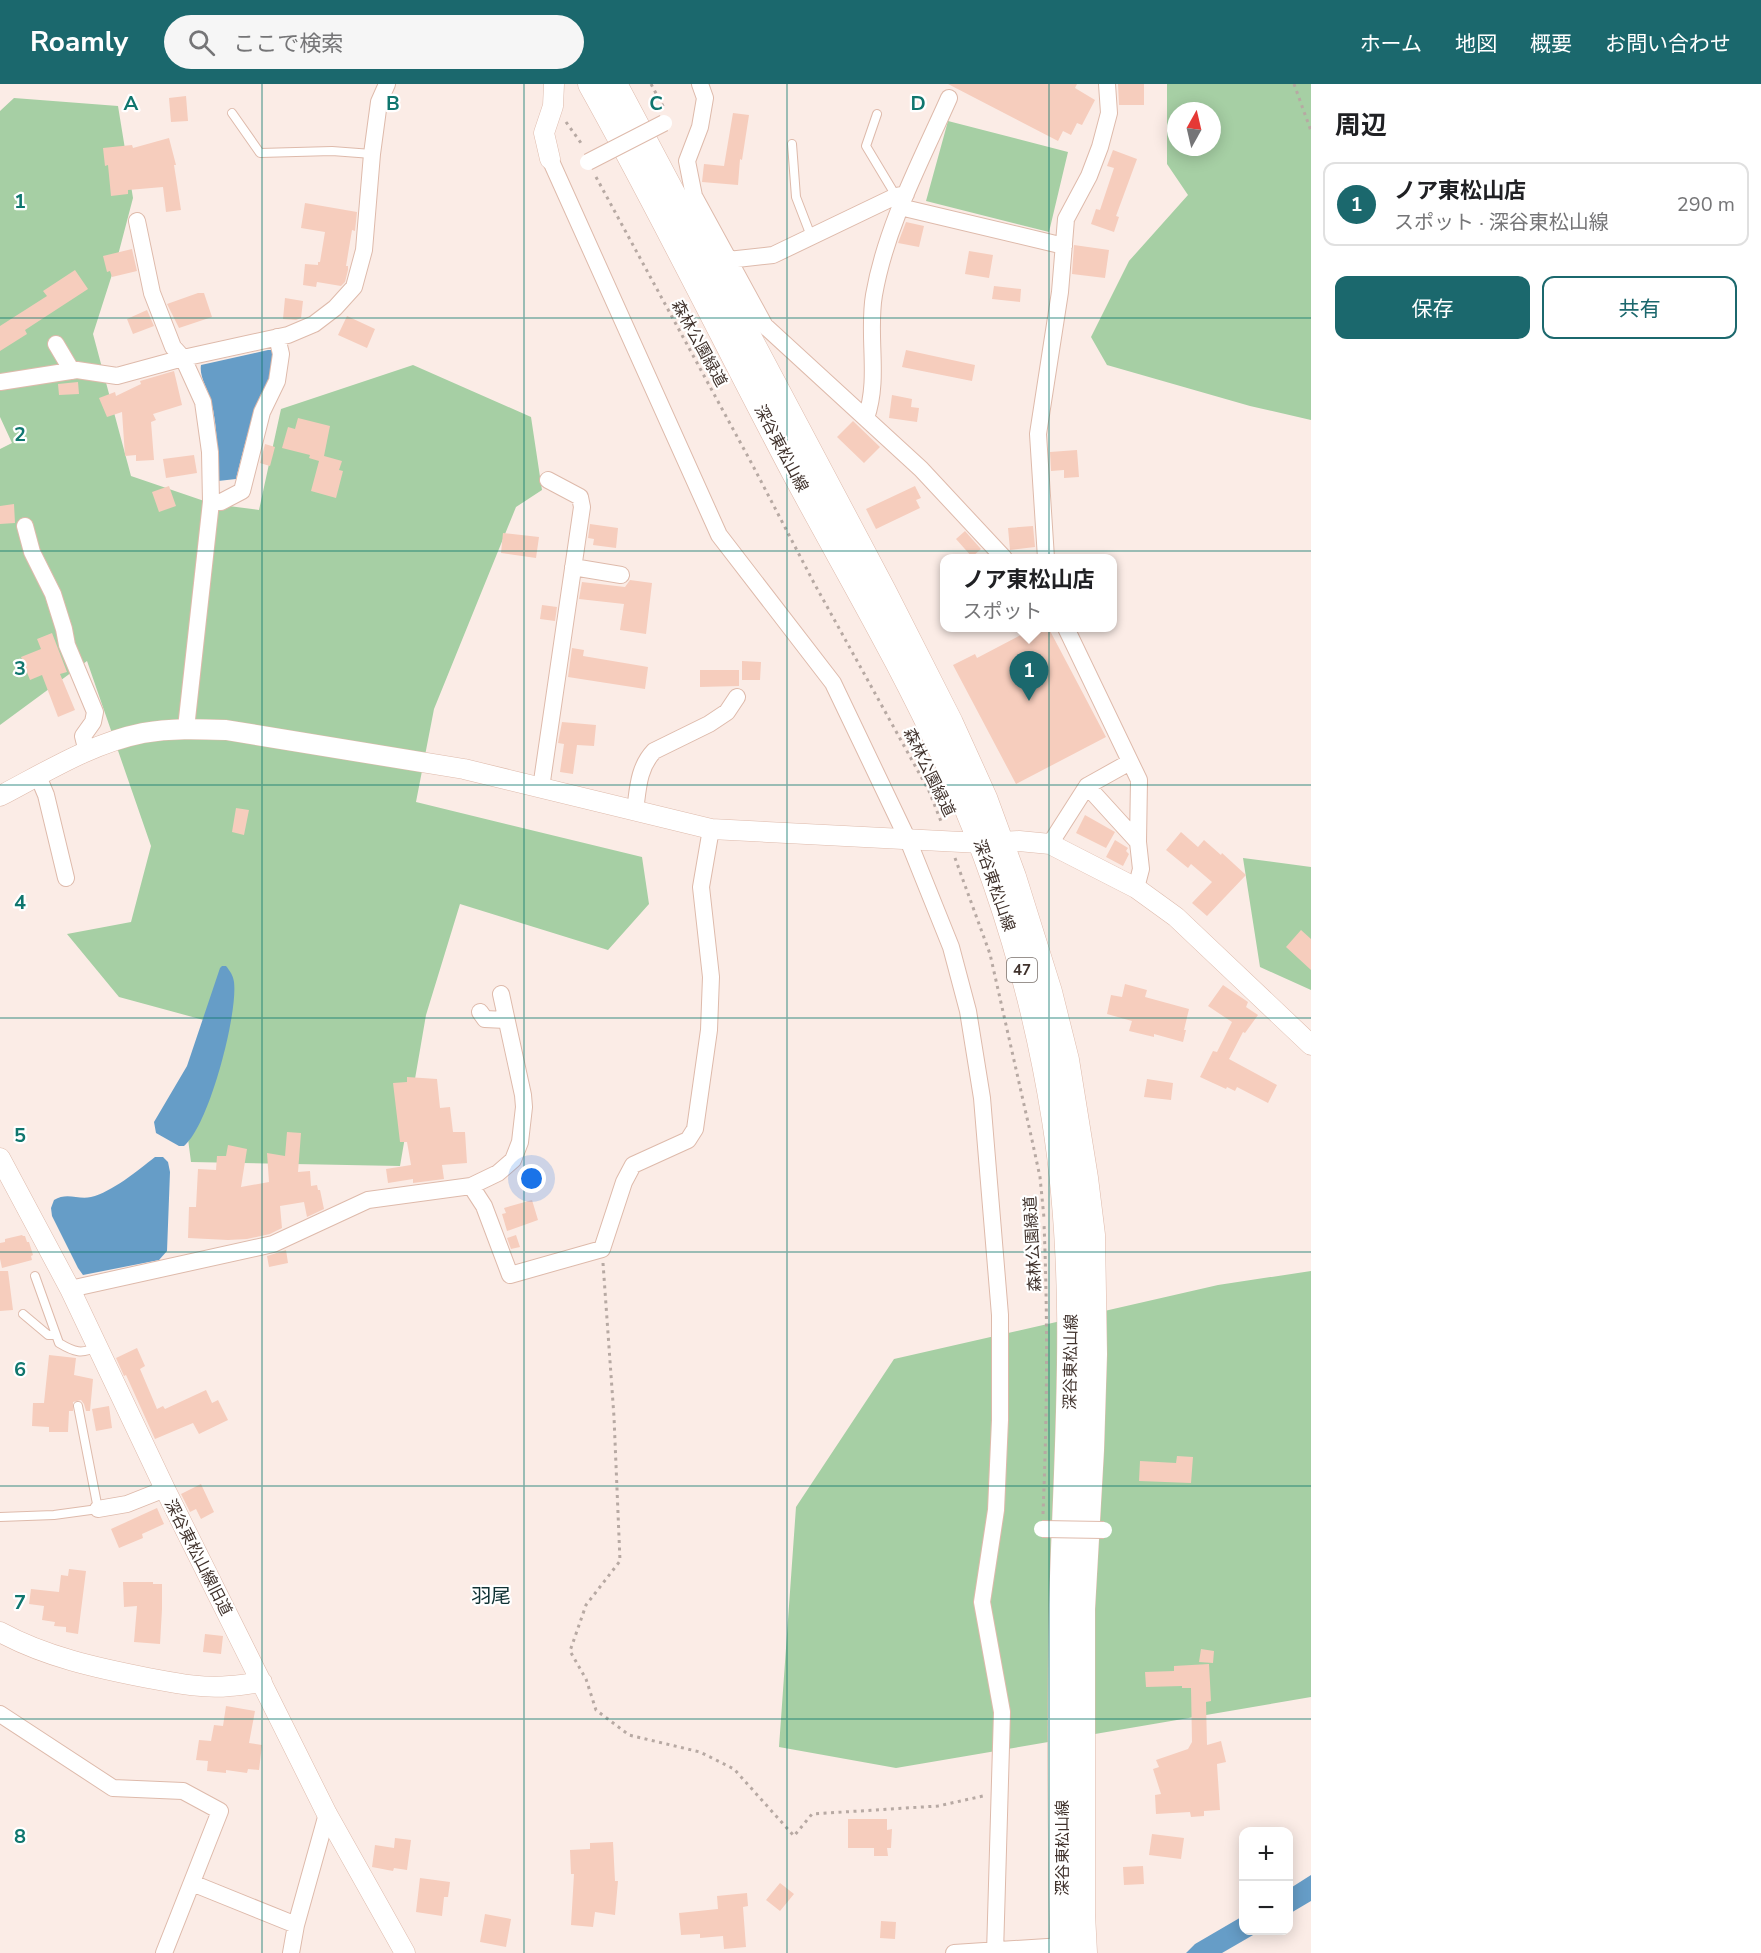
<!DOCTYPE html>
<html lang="ja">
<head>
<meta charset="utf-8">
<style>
  :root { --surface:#fff; --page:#f6f6f6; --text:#202124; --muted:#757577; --line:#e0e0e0; --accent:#1b686d }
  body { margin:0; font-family:"Nunito Sans","Noto Sans JP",sans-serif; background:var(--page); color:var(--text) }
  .controls { position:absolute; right:18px; bottom:18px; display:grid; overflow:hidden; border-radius:12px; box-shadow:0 3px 15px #0003 }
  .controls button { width:54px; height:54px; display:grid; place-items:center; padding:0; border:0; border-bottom:2px solid var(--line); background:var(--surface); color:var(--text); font:30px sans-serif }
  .compass { position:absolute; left:1167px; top:18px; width:54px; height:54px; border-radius:50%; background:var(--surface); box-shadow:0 3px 15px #0003; rotate:8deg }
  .you { position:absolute; left:532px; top:1095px; width:21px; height:21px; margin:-15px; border:4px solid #fff; border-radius:50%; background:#1a73e8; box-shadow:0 0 0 9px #1a73e833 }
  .badge { display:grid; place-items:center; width:39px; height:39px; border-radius:50%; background:var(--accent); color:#fff; font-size:20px; font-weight:700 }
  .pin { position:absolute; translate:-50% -50px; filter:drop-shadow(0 2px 3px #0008) }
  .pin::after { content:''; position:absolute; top:32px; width:21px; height:18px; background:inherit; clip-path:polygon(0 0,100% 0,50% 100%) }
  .popup { position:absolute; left:940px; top:470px; width:177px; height:78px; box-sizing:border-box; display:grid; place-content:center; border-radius:12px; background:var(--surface); filter:drop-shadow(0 2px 4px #0005); font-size:20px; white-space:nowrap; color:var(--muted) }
  .popup b { font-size:22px; color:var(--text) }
  .popup::after { content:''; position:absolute; left:50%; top:100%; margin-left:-12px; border:12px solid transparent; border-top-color:var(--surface) }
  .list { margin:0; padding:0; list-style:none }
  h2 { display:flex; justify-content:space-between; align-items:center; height:78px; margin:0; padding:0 24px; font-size:26px }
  h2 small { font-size:20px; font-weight:400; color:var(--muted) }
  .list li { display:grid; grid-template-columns:39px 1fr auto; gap:18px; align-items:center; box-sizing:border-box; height:84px; margin:0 12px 12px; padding:0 12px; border:2px solid var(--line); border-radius:12px }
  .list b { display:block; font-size:22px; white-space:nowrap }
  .list p { margin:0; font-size:20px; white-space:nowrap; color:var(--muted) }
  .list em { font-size:20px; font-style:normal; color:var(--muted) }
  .actions { display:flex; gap:12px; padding:18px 24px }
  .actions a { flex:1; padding:14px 0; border:2px solid var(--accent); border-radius:12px; text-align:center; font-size:21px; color:var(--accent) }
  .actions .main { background:var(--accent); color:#fff }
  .icon { flex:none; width:33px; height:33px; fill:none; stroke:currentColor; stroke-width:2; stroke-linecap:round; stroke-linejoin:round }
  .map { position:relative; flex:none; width:1311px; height:1869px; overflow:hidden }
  header { display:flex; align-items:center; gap:36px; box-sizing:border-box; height:84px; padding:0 30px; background:var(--accent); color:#fff }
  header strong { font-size:28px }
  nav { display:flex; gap:33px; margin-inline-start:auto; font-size:21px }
  .search { width:420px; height:54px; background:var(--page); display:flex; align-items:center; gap:15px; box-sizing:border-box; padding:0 21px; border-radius:33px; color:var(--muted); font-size:22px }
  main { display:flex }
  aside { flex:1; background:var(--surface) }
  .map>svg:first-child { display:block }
</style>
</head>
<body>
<header>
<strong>Roamly</strong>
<div class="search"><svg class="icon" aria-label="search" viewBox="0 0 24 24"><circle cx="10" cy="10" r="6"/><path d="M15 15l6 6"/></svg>ここで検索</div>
<nav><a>ホーム</a><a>地図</a><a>概要</a><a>お問い合わせ</a></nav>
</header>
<main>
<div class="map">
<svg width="1311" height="1869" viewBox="0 0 1311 1869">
  <rect width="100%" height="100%" fill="#fbece6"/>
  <path fill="#a6cfa4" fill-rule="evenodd" d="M1167,0H1311V336L1250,322L1107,281L1091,253L1129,177L1188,111L1167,80ZM1176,27H1212V63H1176Z
    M14,14L118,22L133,114L117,175L93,250L131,392L213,420L259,426L281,325L413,281L531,333L542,406L516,423L434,625L416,718L642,773L649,820L608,866L460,820L426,931L400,1082L191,1078L184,1024L222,941L119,913L67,850L131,838L151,762L87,577L0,641V365L12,359L0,333V27Z
    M948,37L1068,68L1049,148L926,117Z
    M1243,774L1311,783V906L1260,883Z
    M1311,1187V1613L896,1684L779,1663L796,1423L894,1275L1218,1201Z"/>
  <path fill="#669dc7" d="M268,266H272C277,293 263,300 256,323C248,346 242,371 236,395L218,397C217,370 218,343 211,317C208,305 199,293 201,281Z
    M222,882H226C230,887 233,891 234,898C238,930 209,1042 184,1062H179L156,1049L154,1038L187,982L220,884Z
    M155,1073H163L168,1078L170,1088L167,1167L159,1176L83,1191L78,1184L52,1132L51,1124L54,1116C67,1108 78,1116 91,1113C112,1108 137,1087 155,1073Z
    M1311,1791V1817L1289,1830V1805Z
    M1243,1832L1244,1846L1260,1847L1222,1869H1186L1195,1860Z"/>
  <path fill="#f6cdbd" d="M948,0H1077L1075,4L1095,16L1082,41L1077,39L1071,51L1063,47L1058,57Z
    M1118,0H1144V21H1119Z
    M186,12L188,37L171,38L169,14Z
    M733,29L749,31L742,76L740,75L738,101L702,98L704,80L724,82Z
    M169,54L176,81H174L181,126L166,128L163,103L128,106V110L111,112L108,81L105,82L103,64L132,61L133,64Z
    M1113,66L1137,75L1116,132L1119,133L1114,148L1091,140L1096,125L1100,126L1114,84L1107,82Z
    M305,119L357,128L355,147L352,146L346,182H348V186L345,198L341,202L317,198L316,203L303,201L305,180L318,181V178H320L325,148L301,144Z
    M906,138L924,142L919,163L898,159Z
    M1074,161L1109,166L1105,194L1072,190Z
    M132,165L137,187L112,193L110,187L107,188L103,172Z
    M969,167L993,171L989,194L965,190Z
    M75,186L88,205L25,246L27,250L0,267V242L47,212L43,207Z
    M994,202L1021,205L1020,218L992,215Z
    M198,209H204L212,233L179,244L167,220Z
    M285,214L303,217L301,234L296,236L283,235Z
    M147,226L154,242L133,250L127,235Z
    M347,232L375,245L367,264L338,251Z
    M906,266L975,281L972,297L902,283Z
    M174,287L182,321L153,330L156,336L151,338L154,376L136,377V371L125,372L122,328L107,333L99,314L115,308L116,312L141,300L140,297Z
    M78,298L79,310L59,311L58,300Z
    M892,311L912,315L911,323L919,324L917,338L889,334Z
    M298,334L330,342L324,372L342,377L339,386L343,387L336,414L311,407L319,377L309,374L310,371L282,364L288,343L295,345Z
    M853,337L880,363L864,379L837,353Z
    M265,360L275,363L270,382L260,379Z
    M1077,366L1079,393L1064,394V386L1051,387L1050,368Z
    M194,371L197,389L166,394L163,375Z
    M169,402L176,422L159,428L152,408Z
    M915,402L921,414L916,416L920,424L876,445L866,425Z
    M14,420L15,439L0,440V422Z
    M590,440L618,444L616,464L593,461L594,455L588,454Z
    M1033,442L1035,463L1010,466L1008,444Z
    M965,447L981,465L972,473L956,455Z
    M503,449L539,453L536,474L501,469Z
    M630,496L652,499L646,550L620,546L624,520L579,515L582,498L625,503Z
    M542,521L557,523L555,537L540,535Z
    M1036,543H1048L1106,653L1016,700L953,581L975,570L977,574Z
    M52,549L67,588L60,590L75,626L58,633L42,591L30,596L21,573L41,565L37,555Z
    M572,564L584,566L583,572L648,583L645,605L568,593Z
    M742,577L761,578L760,596H742Z
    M700,586H739V602L700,603Z
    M562,638L596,641L594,662L577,661L573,690L560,688L564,660L558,659Z
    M236,724L249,726L244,751L232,748Z
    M1085,731L1115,748L1106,764L1076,749Z
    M1181,748L1198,763L1204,756L1221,771L1222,769L1246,791L1207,832L1192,819L1212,798L1191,780L1188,784L1166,766Z
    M1115,756L1128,764L1126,767L1129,770L1123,782L1106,773Z
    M1301,846L1311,855V886L1286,863Z
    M1125,900L1147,906L1145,913L1189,925L1184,946H1186L1183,958L1154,950V953L1129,947L1132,937L1107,930L1111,911L1122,913Z
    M1223,901L1248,918L1246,923L1258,931L1245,949L1243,948L1229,975L1277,1001L1268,1019L1237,1003L1235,1007L1227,1003L1226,1005L1200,993L1213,967L1217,968L1232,938L1208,922Z
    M407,993L437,995L440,1024L450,1023L453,1048H465L467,1079L442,1081L444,1095L413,1099V1095L388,1099L386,1085L411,1081L407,1058H400L393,999L407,998Z
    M1147,995L1173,999L1171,1016L1144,1013Z
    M287,1048L301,1049L298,1088L310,1087L311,1102L317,1101L318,1106H320L324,1125L307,1133L304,1118L280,1122L282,1144L270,1150L247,1155L228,1156L188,1154L189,1123H196L198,1085L216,1086L217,1072H226L228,1061L247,1065L241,1103L269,1098L267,1069L285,1072Z
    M532,1116L538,1136L507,1147L502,1130L506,1129L504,1124Z
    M22,1151L23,1152H25L27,1158H29L33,1171L31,1172L32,1176L2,1184L0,1175V1159L5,1158V1155Z
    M516,1151L520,1163L511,1165L507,1154Z
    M286,1166L288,1179L269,1183L267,1172Z
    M0,1187H8L13,1226L0,1227Z
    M137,1264L145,1282L140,1285L157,1325L163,1322L165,1325L206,1306L212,1319L218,1316L228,1336L199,1350L193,1339L155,1355L126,1291L124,1292L116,1274Z
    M49,1271L76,1274L74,1291L93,1295L90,1327H86L84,1320L81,1316L73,1318V1327H69L68,1348H49V1343L32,1342L33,1319H44Z
    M109,1322L112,1344L96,1347L92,1325Z
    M1177,1372L1193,1373L1191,1399L1139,1397L1140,1377L1176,1379Z
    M201,1400L214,1428L201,1435L196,1425L190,1428L181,1410Z
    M157,1424L164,1440L142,1450L143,1454L119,1464L111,1445Z
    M69,1485L86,1487L78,1550L66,1548V1543L54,1542L55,1538L42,1536L44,1522L29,1520L31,1505L59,1508L61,1491L68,1492Z
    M123,1498H153V1500H162V1525L160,1560L134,1558L137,1522L124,1523Z
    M205,1550L223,1552L221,1570L203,1568Z
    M1201,1565L1214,1567L1213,1579L1199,1578Z
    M1209,1580L1211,1617L1206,1618L1207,1661L1221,1657L1226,1678L1217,1680L1220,1726L1204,1727V1732L1191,1733L1190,1728L1156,1730L1155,1711L1161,1710L1153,1685L1159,1683L1156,1676L1188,1665L1192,1658L1191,1604H1182V1602L1146,1603L1145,1588L1174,1587V1582Z
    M226,1622L255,1627L249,1659L262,1661L259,1686L248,1685L247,1689L226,1686V1689L207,1687L208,1677L196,1676L199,1656L211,1657L214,1641L223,1642Z
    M848,1735H887V1746L892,1745L891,1764H887L888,1772H874V1764H848Z
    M1152,1750L1184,1754L1181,1775L1149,1771Z
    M395,1754L411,1756L407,1786L394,1784L393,1787L372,1783L375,1761L394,1764Z
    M613,1758L615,1797H618L615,1831L595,1828L593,1843L571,1841L574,1790H571L570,1766L590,1765V1759Z
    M1143,1782L1144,1800L1124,1801L1123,1783Z
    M420,1794L450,1798L448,1813H444L442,1832L416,1828Z
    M780,1799L794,1810L780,1827L766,1816Z
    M747,1809L748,1822L743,1823L746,1863L724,1865L723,1852L700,1854V1850L681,1851L679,1829L718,1825L717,1812Z
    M485,1830L511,1835L506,1863L480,1858Z
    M881,1837L896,1838L895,1855L880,1854Z"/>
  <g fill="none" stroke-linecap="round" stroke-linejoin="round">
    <defs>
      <path id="service" d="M232,29L260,69L332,67L372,70
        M877,30L866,62L896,112
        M792,60L796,113L811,152
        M35,1192L59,1259C74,1268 82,1271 98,1262
        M23,1230L48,1251H56
        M0,1433L54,1431L98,1425L78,1322"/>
      <path id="minor" d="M700,0L705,14L700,43L687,77L694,112L765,242L921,385L1004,474
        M550,75L719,451L833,599L908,756L951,863L968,927L982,1014L1000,1231V1336L996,1426L982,1518L1002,1628L995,1869
        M900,123L1064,162
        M137,137L152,209L173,263L183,274L203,318L210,368L211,418L186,644
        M728,176L773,171L896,112L906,110
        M56,260L72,287
        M0,298L77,286L117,292L183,274L288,251L314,240L335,224L354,203L364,166L372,70L379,18L387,0
        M866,334C880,294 867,252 874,211C886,142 921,77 949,14
        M211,418H221L242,407L262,328L277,297L281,270L277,253
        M25,442L32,468L53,510L64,545L67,561L95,628L93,638L83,652L87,668
        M1046,474L1038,350L1060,208L1066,135L1089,92L1100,63L1109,29L1107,0
        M573,483L621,491
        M1066,544L1139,696L1138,758L1141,785L1136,804
        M38,692L46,711L66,794
        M1087,702L1138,758
        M541,704L582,423L580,413L548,396
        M635,727C638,705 638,684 654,667L709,640L727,628L737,613
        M1050,760L1087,702L1130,678
        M480,928L485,935L506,936
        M471,1102L484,1122L510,1191L602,1165L624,1098L633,1081L688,1056L695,1045L709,946L711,893L701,803L711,745
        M70,1205L273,1160L368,1116L471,1102L498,1089L513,1076L520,1058L524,1023L523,1011L501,910
        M98,1425L127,1420L165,1405
        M0,1630L113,1704L183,1707L220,1727L164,1869
        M192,1799L296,1841
        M291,1869L296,1841L327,1730
        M954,1869L1063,1862"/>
      <path id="tertiary" d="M550,75L544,49L553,22L554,0
        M0,712C46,688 92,659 143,649C171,644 198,645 226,646L464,685L711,745L981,759L1019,757L1050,760L1136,804L1176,833L1311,961
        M0,1074L70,1205L165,1405L327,1730L405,1869
        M0,1548C46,1573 97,1584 148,1594C175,1599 203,1605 230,1602C241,1602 252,1599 262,1598"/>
      <path id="primary" d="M591,0C662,127 726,258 794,387C847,486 905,583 951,686C1001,797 1036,916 1055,1036C1081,1200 1067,1358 1062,1522C1060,1637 1061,1753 1063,1869
        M614,0L883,507L950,639L984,714L1013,793L1049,908L1066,976L1085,1094L1092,1151L1094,1270L1091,1366L1082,1525V1830L1084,1869"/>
    </defs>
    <use href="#service" stroke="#debaab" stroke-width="10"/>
    <use href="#minor" stroke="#debaab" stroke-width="18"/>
    <use href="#tertiary" stroke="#debaab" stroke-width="21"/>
    <use href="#primary" stroke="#debaab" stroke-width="27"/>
    <path stroke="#b7a9a3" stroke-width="3" stroke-dasharray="3 4.5" stroke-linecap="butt" d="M651,0L664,24
      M1294,0L1311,47
      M566,38L581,59
      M596,93L752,380L814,499L929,707L942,740
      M955,774L990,870L1032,1056L1040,1093L1044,1134
      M603,1179L614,1333L620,1477L586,1521L570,1567L586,1595L596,1626L629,1651L700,1668L734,1685L794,1752L812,1730L938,1722L983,1712
      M1043,1430C1047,1334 1048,1237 1044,1140"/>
    <use href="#service" stroke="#fff" stroke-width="8"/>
    <use href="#minor" stroke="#fff" stroke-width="16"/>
    <use href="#tertiary" stroke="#fff" stroke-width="20"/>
    <use href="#primary" stroke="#fff" stroke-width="26"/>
    <defs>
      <path id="minor-bridge" d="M588,78L664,39
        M1042,1445L1104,1446"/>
    </defs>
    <use href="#minor-bridge" stroke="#debaab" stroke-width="18" stroke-linecap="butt"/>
    <use href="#minor-bridge" stroke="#fff" stroke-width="16"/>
  </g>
  <path fill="none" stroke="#0f766e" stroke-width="1.5" stroke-opacity="0.55" d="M262,0V1869M524,0V1869M787,0V1869M1049,0V1869M0,234H1311M0,467H1311M0,701H1311M0,934H1311M0,1168H1311M0,1402H1311M0,1635H1311"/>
  <g text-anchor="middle" stroke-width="4.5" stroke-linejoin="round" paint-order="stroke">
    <rect fill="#fff" stroke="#79706b" stroke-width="1.5" x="1007" y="874" width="30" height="24" rx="4.5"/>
    <g font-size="15" font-weight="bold" fill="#40322c">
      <text x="1022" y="891">47</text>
    </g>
    <g font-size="16" fill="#40322c" stroke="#fff">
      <text transform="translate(700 259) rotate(61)" y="6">森林公園緑道</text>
      <text transform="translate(782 364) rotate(62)" y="6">深谷東松山線</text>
      <text transform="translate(930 688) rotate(64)" y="6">森林公園緑道</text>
      <text transform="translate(995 801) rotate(71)" y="6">深谷東松山線</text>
      <text transform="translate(1032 1160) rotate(-93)" y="6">森林公園緑道</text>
      <text transform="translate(1070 1278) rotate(-89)" y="6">深谷東松山線</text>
      <text transform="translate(199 1473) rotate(63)" y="6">深谷東松山線旧道</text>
      <text transform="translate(1062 1764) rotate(-90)" y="6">深谷東松山線</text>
    </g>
    <g font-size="20" fill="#0f3234" stroke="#fff">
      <text x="491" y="1519">羽尾</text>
    </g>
  </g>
  <g font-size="20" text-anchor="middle" font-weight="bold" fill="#0f766e" stroke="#fff" stroke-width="4.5" stroke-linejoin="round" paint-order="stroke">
    <text x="131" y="26">A</text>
    <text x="393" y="26">B</text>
    <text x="656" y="26">C</text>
    <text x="918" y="26">D</text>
    <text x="20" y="124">1</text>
    <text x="20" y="357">2</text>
    <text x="20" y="591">3</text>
    <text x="20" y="825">4</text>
    <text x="20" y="1058">5</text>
    <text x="20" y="1292">6</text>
    <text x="20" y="1525">7</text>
    <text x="20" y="1759">8</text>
  </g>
</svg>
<div class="controls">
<button>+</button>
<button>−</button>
</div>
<svg class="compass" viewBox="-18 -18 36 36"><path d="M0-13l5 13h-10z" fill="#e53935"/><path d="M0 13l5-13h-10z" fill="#757577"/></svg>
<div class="you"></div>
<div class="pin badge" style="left:1029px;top:617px">1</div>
<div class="popup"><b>ノア東松山店</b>スポット</div>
</div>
<aside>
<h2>周辺<small></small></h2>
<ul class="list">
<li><span class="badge">1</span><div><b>ノア東松山店</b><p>スポット · 深谷東松山線</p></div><em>290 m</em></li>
</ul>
<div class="actions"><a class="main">保存</a><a>共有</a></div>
</aside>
</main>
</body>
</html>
